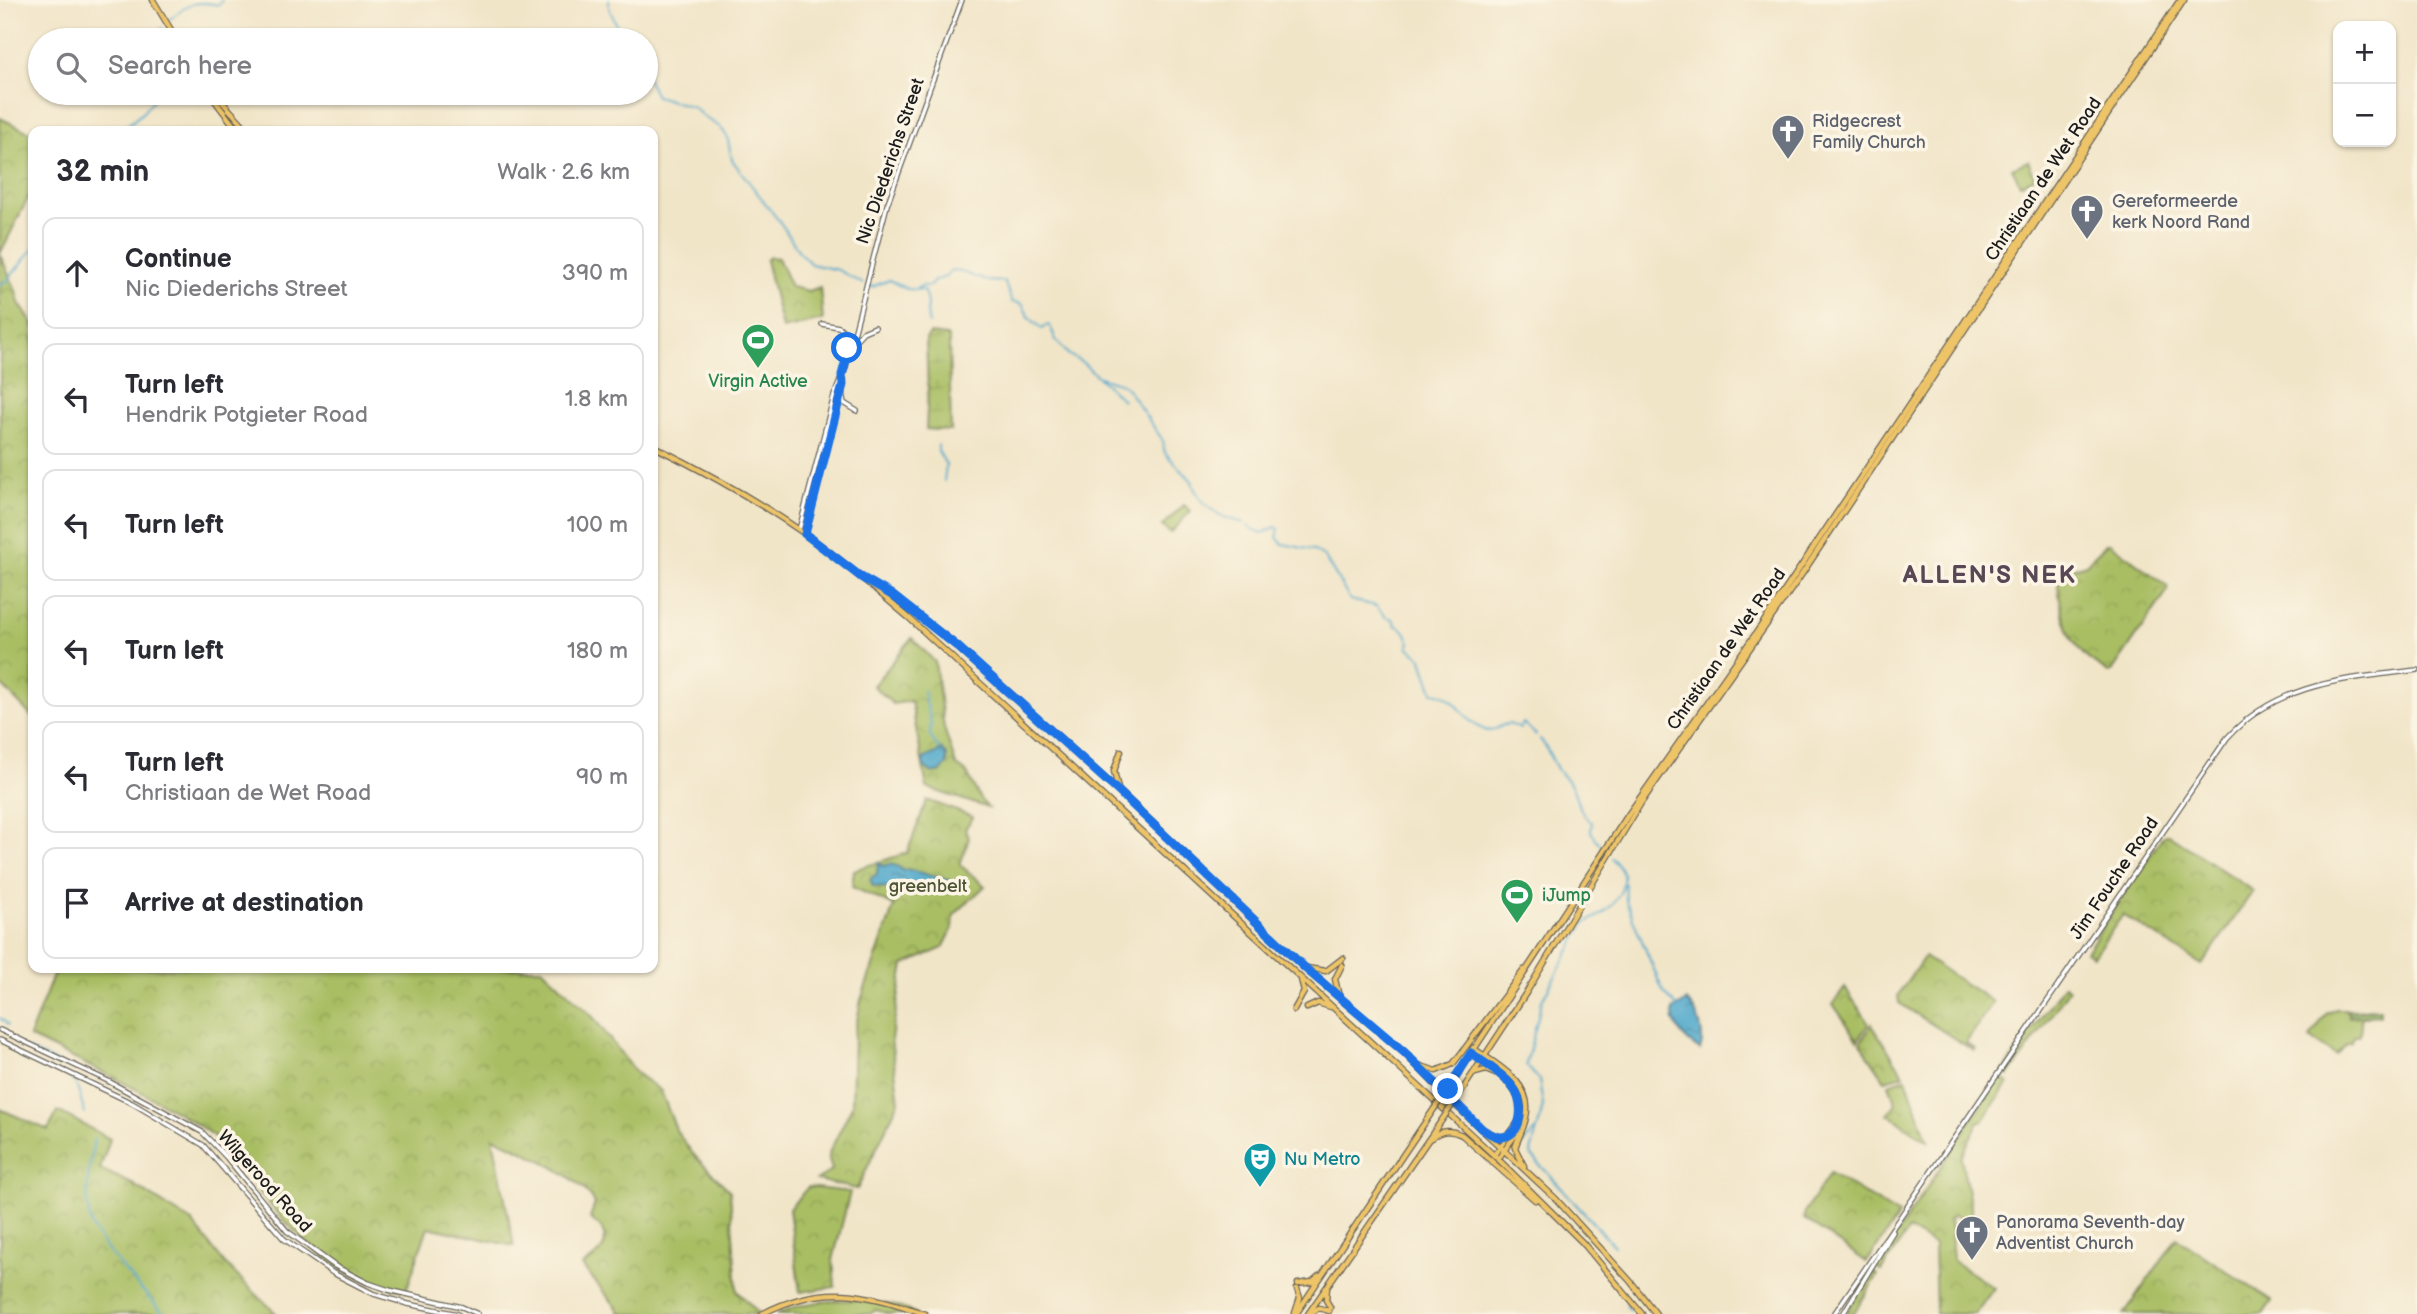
<!DOCTYPE html>
<html lang="en">
<head>
<meta charset="utf-8">
<style>
  :root { --surface:#fff; --page:#f7f7f7; --text:#2b2b33; --muted:#7c7c81; --line:#e1e1e2 }
  body { margin:0; font-family:"Balsamiq Sans",sans-serif; background:var(--page); color:var(--text) }
  .controls { position:absolute; right:21px; top:21px; display:grid; overflow:hidden; border-radius:14px; box-shadow:0 2px 5px #0004 }
  .controls button { width:63px; height:63px; display:grid; place-items:center; padding:0; border:0; border-bottom:2px solid var(--line); background:var(--surface); color:var(--text); font:35px sans-serif }
  .stop { position:absolute; width:21px; height:21px; margin:-16px; border:5px solid #1a73e8; border-radius:50%; background:#fff }
  .stop.end { background:#1a73e8; border-color:#fff; box-shadow:0 2px 7px #0008 }
  .list { margin:0; padding:0; list-style:none }
  h2 { display:flex; justify-content:space-between; align-items:center; height:91px; margin:0; padding:0 28px; font-size:30px }
  h2 small { font-size:23px; font-weight:400; color:var(--muted) }
  .list li { display:grid; grid-template-columns:46px 1fr auto; gap:21px; align-items:center; box-sizing:border-box; height:112px; margin:0 14px 14px; padding:0 14px; border:2px solid var(--line); border-radius:14px }
  .list b { display:block; font-size:26px; white-space:nowrap }
  .list p { margin:0; font-size:23px; white-space:nowrap; color:var(--muted) }
  .list em { font-size:23px; font-style:normal; color:var(--muted) }
  .icon { flex:none; width:38px; height:38px; fill:none; stroke:currentColor; stroke-width:2; stroke-linecap:round; stroke-linejoin:round }
  .map { position:relative; flex:none; width:2417px; height:1314px; overflow:hidden }
  .search { position:absolute; background:var(--surface); box-shadow:0 2px 5px #0004; left:28px; top:28px; width:630px; height:77px; display:flex; align-items:center; gap:18px; box-sizing:border-box; padding:0 24px; border-radius:38px; color:var(--muted); font-size:26px }
  .panel { position:absolute; background:var(--surface); box-shadow:0 2px 5px #0004; left:28px; top:126px; width:630px; height:847px; border-radius:14px }
  .map>svg:first-child { display:block }
</style>
</head>
<body>
<div class="map">
<svg width="2417" height="1314" viewBox="0 0 2417 1314">
  <defs>
    <pattern id="forest-crowns" width="20" height="18" patternUnits="userSpaceOnUse" patternTransform="scale(1.75)"><rect width="20" height="18" fill="#86a559"/><path d="M2 6a3 3 0 1 1 6 0M12 15a3 3 0 1 1 6 0" fill="none" stroke="#6d8649"/></pattern>
    <pattern id="wetland-marsh" width="20" height="14" patternUnits="userSpaceOnUse" patternTransform="scale(1.75)"><rect width="20" height="14" fill="#a9be63"/><path d="M1 5h8M5 5V1M11 12h8M15 12V8" fill="none" stroke="#91a355"/></pattern>
    <pattern id="park-crowns" width="20" height="18" patternUnits="userSpaceOnUse" patternTransform="scale(1.75)"><rect width="20" height="18" fill="#a9be63"/><path d="M2 6a3 3 0 1 1 6 0M12 15a3 3 0 1 1 6 0" fill="none" stroke="#91a355"/></pattern>
    <pattern id="water-ripples" width="26" height="14" patternUnits="userSpaceOnUse" patternTransform="scale(1.75)"><rect width="26" height="14" fill="#4da7cb"/><path d="M2 4q2-2 4 0t4 0M15 11q2-2 4 0t4 0" fill="none" stroke="#3f87a4"/></pattern>
  </defs>
  <rect width="100%" height="100%" fill="#fcf5e5"/>
  <filter id="ink" filterUnits="userSpaceOnUse"><feTurbulence type="fractalNoise" baseFrequency=".0143" numOctaves="2"/><feDisplacementMap in="SourceGraphic" scale="14" xChannelSelector="R" yChannelSelector="G"/><feConvolveMatrix kernelMatrix="1 2 1 2 8 2 1 2 1" color-interpolation-filters="sRGB"/></filter>
  <filter id="wash" filterUnits="userSpaceOnUse"><feTurbulence type="fractalNoise" baseFrequency=".00686" numOctaves="4" result="noise"/><feDisplacementMap in="SourceGraphic" scale="28" xChannelSelector="R" yChannelSelector="G"/><feGaussianBlur stdDeviation="1.57" result="paint"/><feColorMatrix in="noise" values="0 0 0 0 0 0 0 0 0 0 0 0 0 0 0 0 0 1.4 0 .05"/><feComposite in="paint" operator="in"/></filter>
  <g filter="url(#wash)">
    <rect width="100%" height="100%" fill="#f1e5c8"/>
    <path fill="#a9be63" stroke="#626d40" stroke-width="2" d="M2028,161L2035,177L2020,184L2012,168Z
      M2336,1009H2346V1012L2362,1011L2360,1035H2355L2351,1043H2348L2336,1055L2310,1038L2326,1014Z
      M856,1300L893,1305L917,1314H889L876,1310L870,1314H776C802,1302 828,1300 856,1300Z"/>
    <path fill="url(#forest-crowns)" stroke="#51603a" stroke-width="2" d="M2380,1009V1015L2349,1017L2348,1010Z"/>
    <path fill="url(#wetland-marsh)" stroke="#626d40" stroke-width="2" d="M930,334L947,336L949,339L951,431L926,429L928,389L926,339Z"/>
    <path fill="url(#park-crowns)" stroke="#626d40" stroke-width="2" d="M0,118L33,134V188L0,254L16,291L19,303L33,324V718L0,683Z
      M770,257L778,258L791,287L809,291L820,287L823,320L782,329L766,260Z
      M1184,505L1191,511L1170,533L1162,526Z
      M2110,543L2167,586L2168,590L2112,672L2108,673C2101,667 2092,663 2085,656C2064,636 2059,601 2057,573L2086,564L2106,544Z
      M912,638L935,662L944,728L956,765L967,773L980,799L988,808L927,788L911,701L893,704L873,686Z
      M927,800L973,817L965,829L969,838L960,865L985,886L954,915L953,928L943,948L904,965L891,1039L899,1101L857,1189L817,1180L832,1170L828,1155L852,1106L854,1036L861,1000L894,906L852,887L854,870L907,853Z
      M2168,834L2253,891L2202,965L2123,915L2093,956L2086,952L2163,836Z
      M1924,957L1993,1002L1966,1043L1975,1049L1974,1051L1899,1003L1898,995Z
      M56,968H542L593,1017L636,1073L661,1091L677,1132L694,1155L730,1191L737,1291L758,1312L756,1314H619V1310L582,1266C594,1258 612,1248 602,1230C600,1225 594,1223 590,1218L595,1203C579,1174 522,1151 493,1137L514,1246L428,1227L406,1291C392,1287 378,1285 365,1280C329,1267 286,1226 263,1196C246,1174 231,1148 208,1132C153,1094 88,1066 29,1037Z
      M2064,985L2069,989L2009,1076L2003,1071Z
      M1845,988L1869,1023L1858,1040L1833,1004Z
      M1872,1024V1025L1904,1075L1885,1080L1860,1043Z
      M2000,1076L2008,1083L1982,1122L1979,1121L1961,1157L1975,1229L1954,1215L1950,1219L1953,1261L1994,1288L1975,1314H1936L1934,1245L1909,1230L1881,1271L1875,1267Z
      M1906,1078L1928,1141L1888,1114L1896,1103L1889,1084Z
      M0,1109L48,1130L58,1111L110,1139L100,1169L132,1184L192,1222L225,1264L277,1314H0Z
      M1830,1173L1899,1215L1867,1262L1804,1219L1805,1211Z
      M808,1187L850,1192L833,1260L835,1287L800,1292L789,1209Z
      M2177,1238L2272,1301L2263,1314H2124Z
      M1874,1272L1878,1275L1855,1311L1853,1314H1846L1870,1274Z"/>
    <path fill="url(#water-ripples)" stroke="#346274" stroke-width="2" d="M942,750L947,755V764L940,773L931,772L924,767L923,759Z
      M878,862L883,866C890,863 899,865 903,871L907,869L951,881L948,885L921,888L914,893L910,887L893,886L889,891L887,888L873,886L870,879L877,874Z
      M1687,1001C1698,1012 1706,1036 1700,1050C1687,1042 1671,1027 1673,1010Z"/>
    <g fill="none" stroke-linecap="round" stroke-linejoin="round">
      <path stroke="#4da7cb" stroke-width="2" d="M609,0V8L623,40
        M170,19C190,3 194,0 219,5L222,0
        M155,40L162,28
        M646,76L656,96L693,107L705,118L720,127L727,136L732,160L782,225L800,253L811,264L838,270L863,284
        M119,131C136,119 147,111 157,93
        M0,284L7,281L33,249
        M868,286L872,287L889,280L907,289L923,290C930,302 925,313 929,324
        M916,289L922,286H930L934,281L945,277L951,270C972,272 980,284 1004,281L1012,302L1022,304L1029,317L1042,329L1047,325L1050,326L1056,340L1069,355L1083,363L1123,400
        M1099,377L1122,384L1128,390L1162,439L1165,453L1192,481C1195,497 1212,513 1227,518C1233,520 1238,521 1244,523
        M938,445V451L946,465L944,481
        M1248,526L1261,534L1276,527L1279,529L1277,538L1283,544L1313,550L1325,558L1350,600L1376,606L1386,617L1393,619L1396,626C1404,626 1408,637 1410,643L1408,647L1421,657L1433,692C1459,695 1463,723 1485,730C1498,735 1500,716 1520,729L1523,723L1536,735
        M923,691L931,723L930,736L940,750
        M1540,739C1549,749 1552,762 1559,772C1562,776 1567,779 1570,784C1579,797 1574,809 1592,822L1591,832L1603,848
        M1625,884L1626,901L1637,929L1663,991L1677,1007
        M0,1018L8,1025
        M20,1046L62,1065
        M71,1078L76,1084L85,1114
        M1537,1129L1531,1152L1532,1156L1614,1246
        M94,1140C89,1167 84,1193 90,1221C95,1242 148,1296 164,1314
        M1520,1147L1538,1128L1543,1105L1539,1080L1526,1065L1542,1000L1585,923C1602,915 1615,907 1622,888C1623,883 1625,877 1622,872C1620,867 1615,862 1612,858
        M1626,1304L1630,1311"/>
    </g>
  </g>
  <g filter="url(#ink)">
    <g fill="none" stroke-linecap="round" stroke-linejoin="round">
      <defs>
        <path id="minor" d="M822,324L839,327L845,332L848,351
          M852,344L863,332L875,327
          M842,393L844,403L857,411
          M823,447L833,411L837,407
          M799,530L834,396L845,369L887,205L962,0
          M805,534L844,380L842,375
          M0,1030L108,1081L202,1132L227,1158L287,1231L335,1266L368,1283L389,1290L462,1307L478,1314
          M0,1040L132,1103L203,1145L284,1239L333,1273L374,1294L408,1304L458,1314
          M1834,1314L2227,738C2278,682 2347,679 2417,670
          M1843,1314L1893,1232"/>
        <path id="major" d="M153,0L177,40
          M209,93L238,131
          M214,93L249,131
          M653,446C708,473 762,503 812,539C846,563 877,591 908,617L1498,1159L1583,1243L1642,1314
          M871,583L892,595L958,647L1119,791L1305,968L1404,1052L1448,1098L1556,1199L1631,1282L1656,1314
          M1118,789L1114,771L1121,751
          M1306,968L1326,971L1343,958
          M1339,997L1335,979L1342,965
          M1307,1008L1318,1003L1331,1007
          M1294,1010L1304,992L1301,979
          M1473,1048C1497,1065 1534,1083 1526,1117C1524,1128 1518,1138 1515,1148L1524,1166
          M1471,1053C1492,1069 1529,1089 1519,1121L1494,1155
          M1421,1066L1436,1071L1453,1064L1524,970
          M1475,1073L1486,1070L1493,1073
          M1448,1089L1630,812L1761,626L2180,0
          M1457,1098L1526,993L1641,803L1802,574L2184,0
          M1490,1133L1501,1138L1511,1133
          M1431,1138C1441,1130 1450,1129 1462,1135L1535,1200
          M1498,1159L1519,1130
          M1298,1284L1312,1282L1319,1276
          M1327,1287L1326,1300L1330,1307
          M1295,1313L1300,1298L1297,1289
          M1310,1313L1319,1308L1329,1311
          M762,1314C821,1283 865,1292 925,1314
          M1296,1314L1434,1109
          M1308,1314L1444,1117"/>
      </defs>
      <use href="#minor" stroke="#676258" stroke-width="6"/>
      <use href="#major" stroke="#676258" stroke-width="7"/>
      <use href="#minor" stroke="#fff" stroke-width="3.5"/>
      <use href="#major" stroke="#eec469" stroke-width="4.5"/>
      <defs>
        <path id="major-bridge" d="M1434,1109L1448,1089
          M1444,1117L1457,1098"/>
      </defs>
      <use href="#major-bridge" stroke="#676258" stroke-width="7" stroke-linecap="butt"/>
      <use href="#major-bridge" stroke="#eec469" stroke-width="4.5"/>
    </g>
  </g>
  <g fill="none" stroke-linecap="round" stroke-linejoin="round" filter="url(#ink)">
    <path stroke="#1a73e8" stroke-width="9" d="M847,348L848,353L842,375L843,385L805,534L861,577L892,595L958,647L1119,792L1305,968L1404,1052L1482,1129C1487,1132 1495,1138 1502,1137C1522,1136 1524,1106 1516,1092C1507,1076 1485,1064 1471,1053L1448,1089"/>
  </g>
  <defs>
    <symbol id="church-pin" viewBox="-11 -11 22 30"><path d="M0 17L-7.5 6A9.5 9.5 0 1 1 7.5 6Z" fill="#6b7280" stroke="#fcf5e5"/><path d="M-1.2-6h2.4v3.5h3.3v2.4h-3.3V6h-2.4V-.1h-3.3v-2.4h3.3Z" fill="#fff"/></symbol>
    <symbol id="stadium-pin" viewBox="-11 -11 22 30"><path d="M0 17L-7.5 6A9.5 9.5 0 1 1 7.5 6Z" fill="#2e9e5b" stroke="#fcf5e5"/><path d="M0-5a6.5 5 0 1 0 0 10a6.5 5 0 1 0 0-10ZM-3.5-1.8h7v3.6h-7Z" fill="#fff"/></symbol>
    <symbol id="theatre-pin" viewBox="-11 -11 22 30"><path d="M0 17L-7.5 6A9.5 9.5 0 1 1 7.5 6Z" fill="#0f9aa8" stroke="#fcf5e5"/><path d="M-5-5.5Q0-4 5-5.5V0Q5 5 0 6Q-5 5-5 0ZM-3.3-2.5H-1v1.5H-3.3ZM1-2.5H3.3v1.5H1ZM-2.8 1Q0 5.5 2.8 1Z" fill="#fff"/></symbol>
  </defs>
  <g fill-rule="evenodd">
    <use href="#church-pin" x="1769" y="112" width="38" height="52"/>
    <use href="#church-pin" x="2068" y="192" width="38" height="52"/>
    <use href="#stadium-pin" x="739" y="321" width="38" height="52"/>
    <use href="#stadium-pin" x="1498" y="876" width="38" height="52"/>
    <use href="#theatre-pin" x="1241" y="1140" width="38" height="52"/>
    <use href="#church-pin" x="1953" y="1213" width="38" height="52"/>
  </g>
  <g text-anchor="middle" stroke-width="7" stroke-linejoin="round" paint-order="stroke">
    <g font-size="18" fill="#5b616d" stroke="#fcf5e5" text-anchor="start">
      <text x="1812" y="127">Ridgecrest<tspan x="1812" dy="21">Family Church</tspan></text>
      <text x="2112" y="207">Gereformeerde<tspan x="2112" dy="21">kerk Noord Rand</tspan></text>
      <text x="1996" y="1228">Panorama Seventh-day<tspan x="1996" dy="21">Adventist Church</tspan></text>
    </g>
    <g font-size="18" fill="#1c1c1c" stroke="#fcf5e5">
      <text transform="translate(890 161) rotate(-71)" y="6">Nic Diederichs Street</text>
      <text transform="translate(2043 179) rotate(-56)" y="6">Christiaan de Wet Road</text>
      <text transform="translate(1726 649) rotate(-55)" y="6">Christiaan de Wet Road</text>
      <text transform="translate(2114 878) rotate(-56)" y="6">Jim Fouche Road</text>
      <text transform="translate(265 1181) rotate(48)" y="6">Wilgerood Road</text>
    </g>
    <g font-size="18" fill="#27864d" stroke="#fcf5e5">
      <text x="758" y="387">Virgin Active</text>
      <text x="1542" y="901" text-anchor="start">iJump</text>
    </g>
    <g font-size="18" fill="#4d5535" stroke="#fcf5e5">
      <text x="928" y="892">greenbelt</text>
    </g>
    <g font-size="18" fill="#0d838f" stroke="#fcf5e5" text-anchor="start">
      <text x="1284" y="1165">Nu Metro</text>
    </g>
    <g font-size="24" font-weight="bold" letter-spacing="2" fill="#584855" stroke="#fcf5e5">
      <text x="1990" y="583">ALLEN'S NEK</text>
    </g>
  </g>
</svg>
<div class="controls">
<button>+</button>
<button>−</button>
</div>
<div class="stop" style="left:847px;top:348px"></div>
<div class="stop end" style="left:1448px;top:1089px"></div>
<div class="search"><svg class="icon" aria-label="search" viewBox="0 0 24 24"><circle cx="10" cy="10" r="6"/><path d="M15 15l6 6"/></svg>Search here</div>
<section class="panel">
<h2>32 min<small>Walk · 2.6 km</small></h2>
<ul class="list">
<li><svg class="icon" aria-label="ahead" viewBox="0 0 24 24"><path d="M12 20V5M6 11l6-6 6 6"/></svg><div><b>Continue</b><p>Nic Diederichs Street</p></div><em>390 m</em></li>
<li><svg class="icon" aria-label="left" viewBox="0 0 24 24"><path d="M17 20v-9H6M10 6l-5 5 5 5"/></svg><div><b>Turn left</b><p>Hendrik Potgieter Road</p></div><em>1.8 km</em></li>
<li><svg class="icon" aria-label="left" viewBox="0 0 24 24"><path d="M17 20v-9H6M10 6l-5 5 5 5"/></svg><div><b>Turn left</b></div><em>100 m</em></li>
<li><svg class="icon" aria-label="left" viewBox="0 0 24 24"><path d="M17 20v-9H6M10 6l-5 5 5 5"/></svg><div><b>Turn left</b></div><em>180 m</em></li>
<li><svg class="icon" aria-label="left" viewBox="0 0 24 24"><path d="M17 20v-9H6M10 6l-5 5 5 5"/></svg><div><b>Turn left</b><p>Christiaan de Wet Road</p></div><em>90 m</em></li>
<li><svg class="icon" aria-label="arrive" viewBox="0 0 24 24"><path d="M6 21V4h12l-3 4 3 4H6"/></svg><div><b>Arrive at destination</b></div></li>
</ul>
</section>
</div>
</body>
</html>
